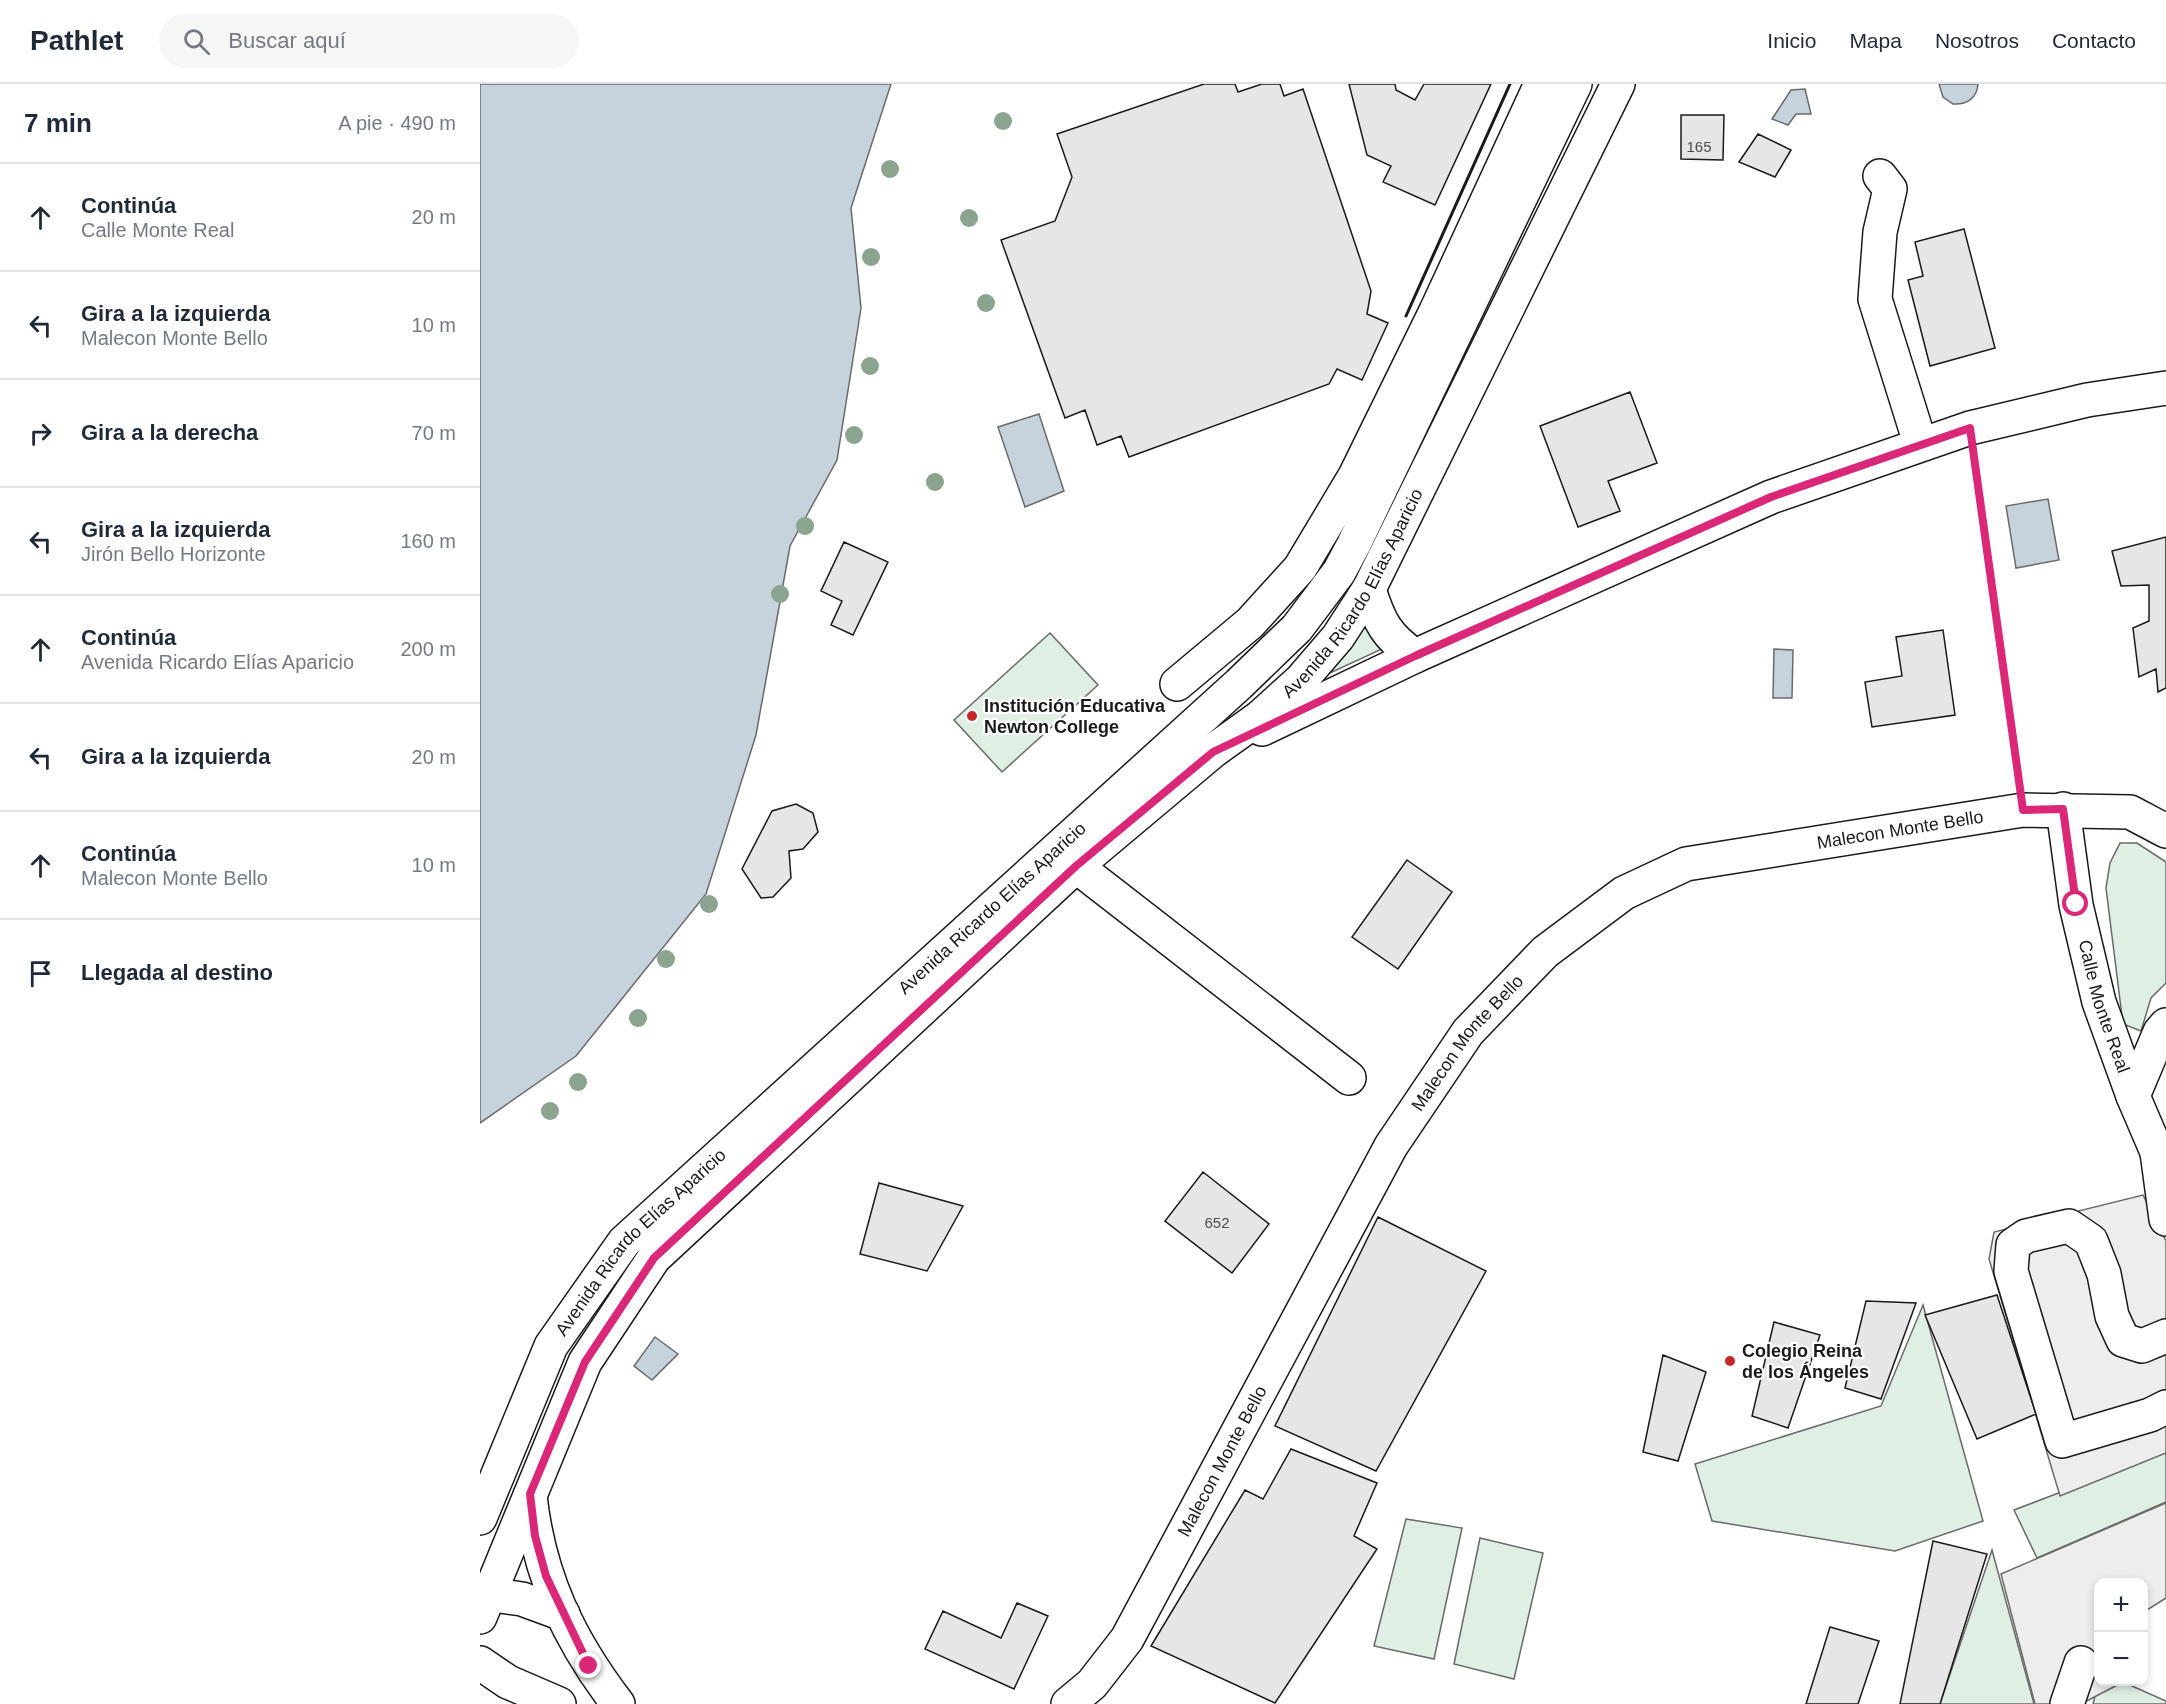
<!DOCTYPE html>
<html lang="es">
<head>
<meta charset="utf-8">
<style>
  :root { --surface:#fff; --page:#f6f6f7; --text:#1f2937; --muted:#747a83; --line:#e0e1e3 }
  body { margin:0; font-family:Helvetica,sans-serif; background:var(--page); color:var(--text) }
  .controls { position:absolute; right:18px; bottom:18px; display:grid; overflow:hidden; border-radius:12px; box-shadow:0 3px 9px #0003 }
  .controls button { width:54px; height:54px; display:grid; place-items:center; padding:0; border:0; border-bottom:2px solid var(--line); background:var(--surface); color:var(--text); font:30px sans-serif }
  .stop { position:absolute; width:18px; height:18px; margin:-14px; border:4px solid #db2777; border-radius:50%; background:#fff }
  .stop.end { background:#db2777; border-color:#fff; box-shadow:0 2px 6px #0008 }
  .list { margin:0; padding:0; list-style:none }
  h2 { display:flex; justify-content:space-between; align-items:center; height:78px; margin:0; padding:0 24px; font-size:26px }
  h2 small { font-size:20px; font-weight:400; color:var(--muted) }
  .list li { display:grid; grid-template-columns:39px 1fr auto; gap:18px; align-items:center; box-sizing:border-box; height:108px; padding:0 24px; border-top:2px solid var(--line) }
  .list b { display:block; font-size:22px; white-space:nowrap }
  .list p { margin:0; font-size:20px; white-space:nowrap; color:var(--muted) }
  .list em { font-size:20px; font-style:normal; color:var(--muted) }
  .icon { flex:none; width:33px; height:33px; fill:none; stroke:currentColor; stroke-width:2; stroke-linecap:round; stroke-linejoin:round }
  .map { position:relative; flex:none; width:1686px; height:1620px; overflow:hidden }
  header { display:flex; align-items:center; gap:36px; box-sizing:border-box; height:84px; padding:0 30px; background:var(--surface); border-bottom:2px solid var(--line) }
  header strong { font-size:28px }
  nav { display:flex; gap:33px; margin-inline-start:auto; font-size:21px }
  .search { width:420px; height:54px; background:var(--page); display:flex; align-items:center; gap:15px; box-sizing:border-box; padding:0 21px; border-radius:33px; color:var(--muted); font-size:22px }
  main { display:flex }
  aside { flex:1; background:var(--surface) }
  .map>svg:first-child { display:block }
</style>
</head>
<body>
<header>
<strong>Pathlet</strong>
<div class="search"><svg class="icon" aria-label="search" viewBox="0 0 24 24"><circle cx="10" cy="10" r="6"/><path d="M15 15l6 6"/></svg>Buscar aquí</div>
<nav><a>Inicio</a><a>Mapa</a><a>Nosotros</a><a>Contacto</a></nav>
</header>
<main>
<aside>
<h2>7 min<small>A pie · 490 m</small></h2>
<ul class="list">
<li><svg class="icon" aria-label="ahead" viewBox="0 0 24 24"><path d="M12 20V5M6 11l6-6 6 6"/></svg><div><b>Continúa</b><p>Calle Monte Real</p></div><em>20 m</em></li>
<li><svg class="icon" aria-label="left" viewBox="0 0 24 24"><path d="M17 20v-9H6M10 6l-5 5 5 5"/></svg><div><b>Gira a la izquierda</b><p>Malecon Monte Bello</p></div><em>10 m</em></li>
<li><svg class="icon" aria-label="right" viewBox="0 0 24 24"><path d="M7 20v-9h11M14 6l5 5-5 5"/></svg><div><b>Gira a la derecha</b></div><em>70 m</em></li>
<li><svg class="icon" aria-label="left" viewBox="0 0 24 24"><path d="M17 20v-9H6M10 6l-5 5 5 5"/></svg><div><b>Gira a la izquierda</b><p>Jirón Bello Horizonte</p></div><em>160 m</em></li>
<li><svg class="icon" aria-label="ahead" viewBox="0 0 24 24"><path d="M12 20V5M6 11l6-6 6 6"/></svg><div><b>Continúa</b><p>Avenida Ricardo Elías Aparicio</p></div><em>200 m</em></li>
<li><svg class="icon" aria-label="left" viewBox="0 0 24 24"><path d="M17 20v-9H6M10 6l-5 5 5 5"/></svg><div><b>Gira a la izquierda</b></div><em>20 m</em></li>
<li><svg class="icon" aria-label="ahead" viewBox="0 0 24 24"><path d="M12 20V5M6 11l6-6 6 6"/></svg><div><b>Continúa</b><p>Malecon Monte Bello</p></div><em>10 m</em></li>
<li><svg class="icon" aria-label="arrive" viewBox="0 0 24 24"><path d="M6 21V4h12l-3 4 3 4H6"/></svg><div><b>Llegada al destino</b></div></li>
</ul>
</aside>
<div class="map">
<svg width="1686" height="1620" viewBox="0 0 1686 1620">
  <rect width="100%" height="100%" fill="#fff"/>
  <path fill="#e0efe3" stroke="#6a6a6a" stroke-width="1.5" d="M885,532L902,565L839,594Z
    M570,549L618,601L522,688L474,636Z
    M1640,759H1657L1686,778V899L1671,914L1661,947L1643,940L1626,804L1630,779Z
    M1443,1221L1503,1437L1415,1467L1232,1437L1215,1380L1401,1322Z
    M1686,1368V1418L1557,1474L1534,1426Z
    M926,1435L982,1444L954,1575L894,1562Z
    M1000,1454L1063,1469L1034,1595L974,1580Z
    M1512,1466L1554,1620H1460Z
    M1643,1598L1686,1617V1620H1613L1615,1612Z"/>
  <path fill="#ededed" stroke="#6a6a6a" stroke-width="1.5" d="M1663,1111L1686,1157V1369L1580,1412L1509,1175L1514,1148Z
    M1686,1419V1514L1664,1528V1498H1618V1598H1643L1601,1620H1555L1521,1490Z"/>
  <path fill="#c6d2dc" stroke="#6a6a6a" stroke-width="1.5" d="M0,0H411L371,124L381,224L357,376L310,462L276,651L226,810L96,972L0,1039Z
    M1459,0H1498C1497,14 1487,21 1473,20L1463,13Z
    M1325,5L1331,30H1316L1308,41L1292,35L1311,6Z
    M559,330L584,407L545,423L518,343Z
    M1568,415L1579,476L1536,484L1526,422Z
    M1294,565L1313,566L1312,614H1293Z
    M175,1253L198,1270L172,1296L154,1282Z"/>
  <path fill="#e6e6e6" stroke="#1a1a1a" stroke-width="1.5" d="M724,0H755L758,8L782,0H800L804,12L823,5L891,207L887,230L908,239L882,296L857,285L849,300L649,373L641,352L617,361L605,326L585,334L521,156L575,137L592,93L577,50Z
    M869,0H915L916,6L935,16L944,0H1011L955,121L903,98L911,82L887,71Z
    M1201,31H1244L1243,76L1201,75Z
    M1278,50L1311,66L1295,93L1259,78Z
    M1484,145L1515,264L1450,282L1428,196L1443,192L1435,158Z
    M1150,308L1177,379L1128,397L1140,427L1098,443L1060,342Z
    M1686,453V604L1678,608L1676,585L1659,593L1653,544L1669,537V501L1641,502L1632,467Z
    M364,458L408,478L373,551L351,541L362,517L341,507Z
    M1463,546L1475,631L1392,643L1385,598L1422,592L1416,553Z
    M316,720L333,729L338,748L323,765L309,767L311,794L293,813L281,814L262,785L292,727Z
    M927,776L972,808L918,885L872,853Z
    M723,1088L789,1140L752,1189L685,1137Z
    M399,1099L483,1122L447,1187L380,1170Z
    M898,1133L1006,1187L896,1387L795,1342Z
    M1517,1211L1556,1330L1497,1355L1445,1231Z
    M1386,1217L1436,1219L1401,1315L1365,1304Z
    M1294,1238L1340,1251L1308,1344L1272,1332Z
    M1183,1271L1226,1288L1198,1377L1163,1368Z
    M811,1365L897,1399L874,1452L897,1465L795,1619L671,1562L765,1406L783,1415Z
    M1453,1457L1507,1470L1460,1620H1420Z
    M537,1519L568,1532L534,1605L445,1565L463,1527L521,1554Z
    M1350,1543L1399,1557L1378,1620H1326Z"/>
  <g fill="none" stroke-linecap="round" stroke-linejoin="round">
    <defs>
      <g id="minor">
        <path d="M1400,92L1410,105L1400,148L1395,215L1440,359"/>
        <path d="M889,505C899,538 907,553 935,572"/>
        <path d="M697,600L770,539L820,484L875,392L956,227L1061,0"/>
        <path d="M782,645L935,572L1291,413L1490,344L1607,316L1686,304"/>
        <path id="s1" d="M1583,725L1596,821L1619,918L1653,1012L1677,1068L1686,1080"/>
        <path d="M596,782L869,994"/>
        <path d="M1653,1012L1680,948L1686,941"/>
        <path d="M1677,1068L1686,1135"/>
        <path d="M1686,1252L1662,1262L1643,1256L1632,1232L1624,1190L1611,1157L1589,1142L1546,1152L1533,1161L1531,1187L1582,1357L1670,1331L1686,1323"/>
        <path d="M50,1412C59,1493 89,1556 138,1620"/>
        <path id="s2" d="M0,1434L71,1262L144,1158L759,600L817,544L859,488L874,460L1095,0"/>
        <path d="M0,1509L42,1515L83,1530"/>
        <path id="s3" d="M0,1533L105,1278L174,1174L596,782L733,667L779,634L821,596L858,553L889,505L1138,0"/>
        <path d="M0,1579L28,1598L79,1620"/>
        <path id="s4" d="M588,1620L612,1600L647,1555L911,1062L988,948L1065,868L1144,809L1206,780L1543,726L1650,728L1686,747"/>
        <path d="M1587,1620L1601,1579"/>
      </g>
    </defs>
    <use href="#minor" stroke="#1a1a1a" stroke-width="36"/>
    <path stroke="#5f5f5f" stroke-width="4" stroke-dasharray="4.5 3" stroke-linecap="butt" d="M1495,379L1539,692"/>
    <use href="#minor" stroke="#fff" stroke-width="33"/>
    <path stroke="#1a1a1a" stroke-width="3" d="M926,232L1030,0"/>
  </g>
  <g fill="#8aa48f">
    <circle cx="523" cy="37" r="9"/>
    <circle cx="410" cy="85" r="9"/>
    <circle cx="489" cy="134" r="9"/>
    <circle cx="391" cy="173" r="9"/>
    <circle cx="506" cy="219" r="9"/>
    <circle cx="390" cy="282" r="9"/>
    <circle cx="374" cy="351" r="9"/>
    <circle cx="455" cy="398" r="9"/>
    <circle cx="325" cy="442" r="9"/>
    <circle cx="300" cy="510" r="9"/>
    <circle cx="229" cy="820" r="9"/>
    <circle cx="186" cy="875" r="9"/>
    <circle cx="158" cy="934" r="9"/>
    <circle cx="98" cy="998" r="9"/>
    <circle cx="70" cy="1027" r="9"/>
  </g>
  <g fill="none" stroke-linecap="round" stroke-linejoin="round">
    <path stroke="#db2777" stroke-width="8" d="M109,1582L66,1492L55,1452L50,1410L105,1278L174,1174L596,782L733,668L935,572L1291,413L1490,344L1543,726L1583,725L1596,820"/>
  </g>
  <g fill="#c62828" stroke="#fff" stroke-width="2">
    <circle cx="492" cy="632" r="6"/>
    <circle cx="1250" cy="1277" r="6"/>
  </g>
  <g text-anchor="middle" stroke-width="4.5" stroke-linejoin="round" paint-order="stroke">
    <g font-size="15" fill="#4d4d4d">
      <text x="1219" y="68">165</text>
      <text x="737" y="1144">652</text>
    </g>
    <g font-size="18" fill="#1a1a1a" stroke="#fff">
      <text dy="6" stroke="none"><textPath href="#s3" startOffset="1370">Avenida Ricardo Elías Aparicio</textPath></text>
      <text dy="6" stroke="none"><textPath href="#s4" startOffset="1280">Malecon Monte Bello</textPath></text>
      <text dy="6" stroke="none"><textPath href="#s2" startOffset="810">Avenida Ricardo Elías Aparicio</textPath></text>
      <text dy="6" stroke="none"><textPath href="#s1" startOffset="202">Calle Monte Real</textPath></text>
      <text dy="6" stroke="none"><textPath href="#s4" startOffset="776">Malecon Monte Bello</textPath></text>
      <text dy="6" stroke="none"><textPath href="#s2" startOffset="324">Avenida Ricardo Elías Aparicio</textPath></text>
      <text dy="6" stroke="none"><textPath href="#s4" startOffset="290">Malecon Monte Bello</textPath></text>
    </g>
    <g font-size="18" font-weight="bold" fill="#1a1a1a" stroke="#fff" text-anchor="start">
      <text x="504" y="628">Institución Educativa<tspan x="504" dy="21">Newton College</tspan></text>
      <text x="1262" y="1273">Colegio Reina<tspan x="1262" dy="21">de los Ángeles</tspan></text>
    </g>
  </g>
</svg>
<div class="controls">
<button>+</button>
<button>−</button>
</div>
<div class="stop" style="left:1596px;top:820px"></div>
<div class="stop end" style="left:109px;top:1582px"></div>
</div>
</main>
</body>
</html>
